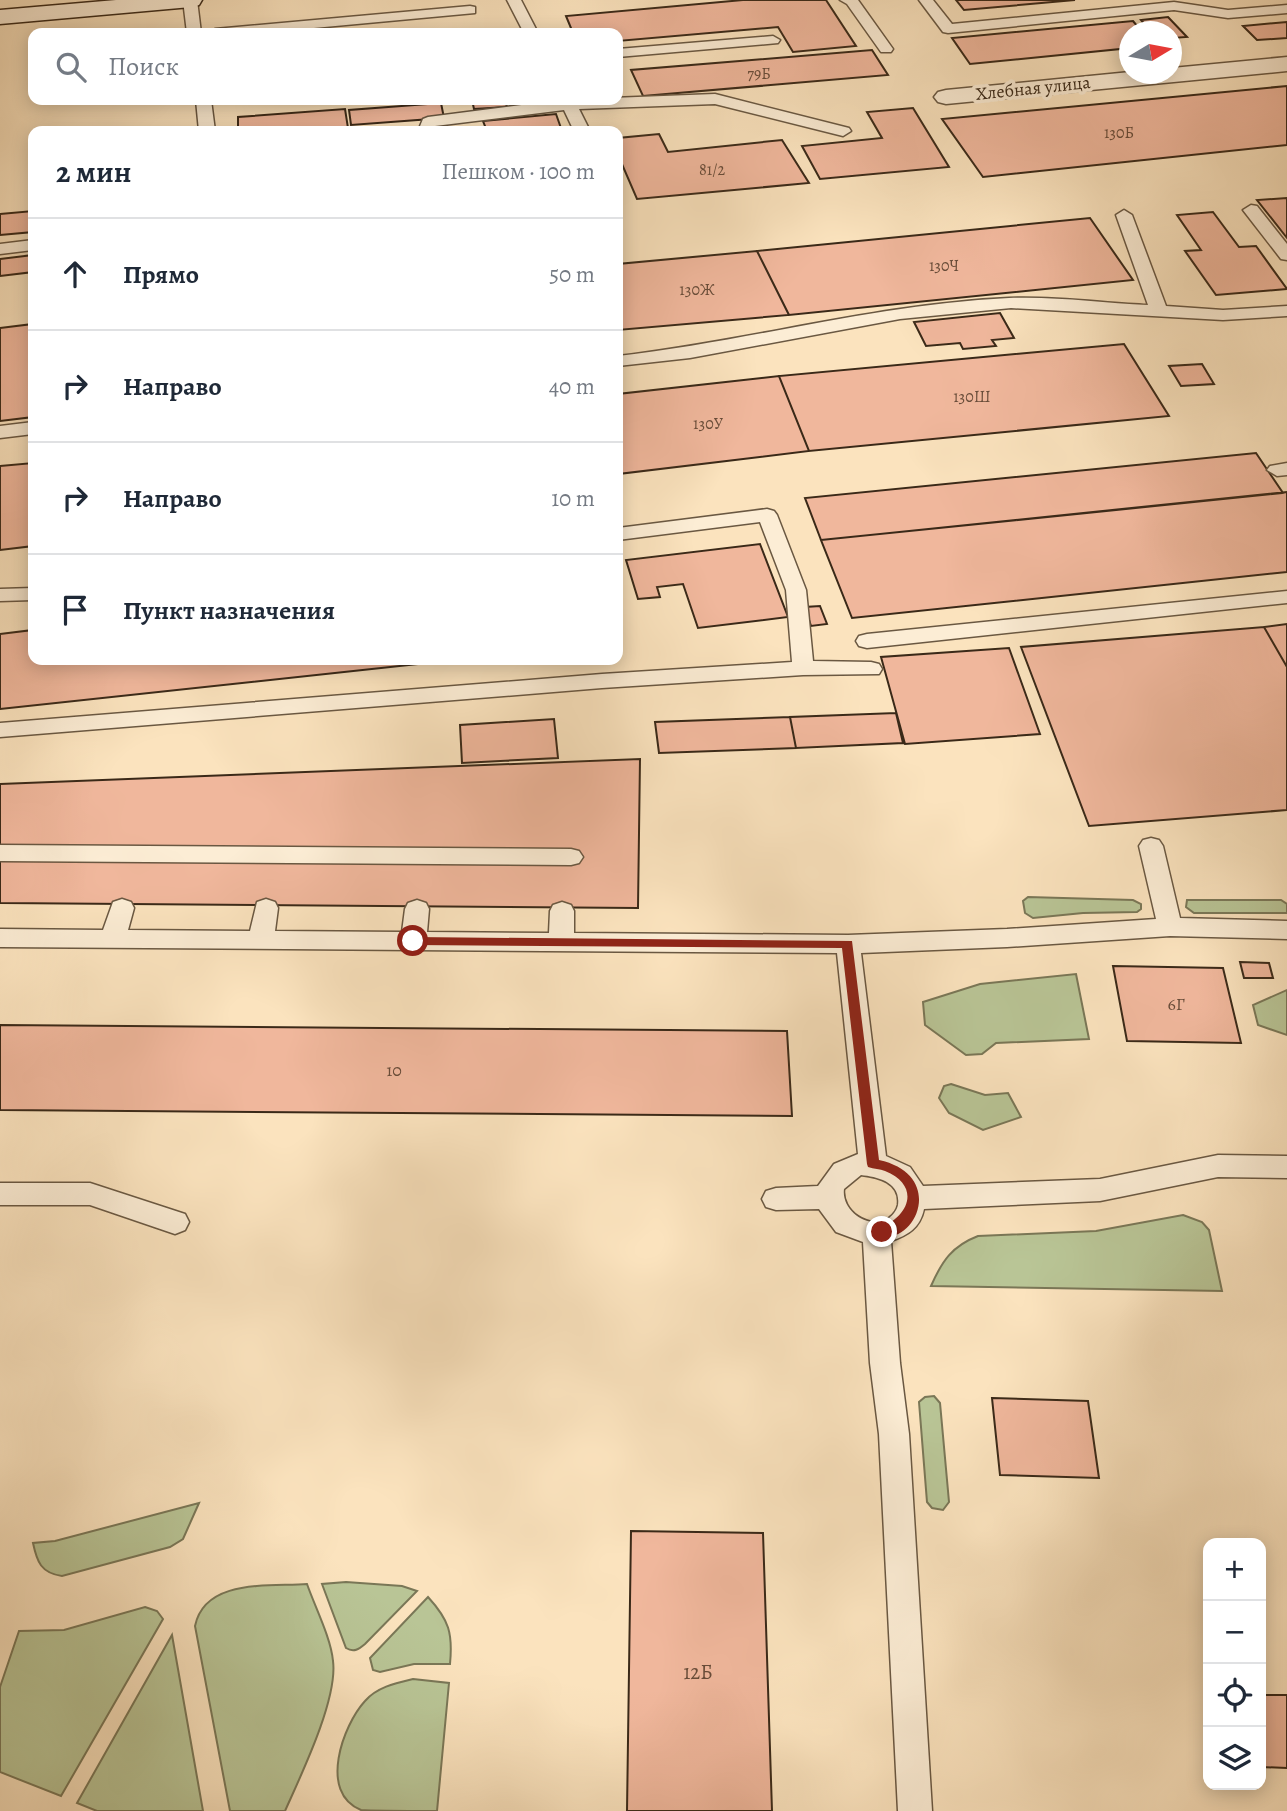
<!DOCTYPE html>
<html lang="ru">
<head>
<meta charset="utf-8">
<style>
  :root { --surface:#fff; --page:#f2f2f3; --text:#1f2937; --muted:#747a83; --line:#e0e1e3 }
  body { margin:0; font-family:Alegreya,serif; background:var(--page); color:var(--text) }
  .controls { position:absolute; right:21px; bottom:21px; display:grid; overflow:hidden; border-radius:14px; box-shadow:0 4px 18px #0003 }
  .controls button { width:63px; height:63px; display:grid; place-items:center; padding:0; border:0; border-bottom:2px solid var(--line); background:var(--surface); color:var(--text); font:35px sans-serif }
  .compass { position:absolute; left:1119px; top:21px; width:63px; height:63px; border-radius:50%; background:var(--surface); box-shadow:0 4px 18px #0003; rotate:80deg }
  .stop { position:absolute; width:21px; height:21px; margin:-16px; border:5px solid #8f2418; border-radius:50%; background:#fff }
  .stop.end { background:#8f2418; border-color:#fff; box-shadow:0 2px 7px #0008 }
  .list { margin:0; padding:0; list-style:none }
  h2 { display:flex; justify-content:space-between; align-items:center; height:91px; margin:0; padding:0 28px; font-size:30px }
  h2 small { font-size:23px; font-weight:400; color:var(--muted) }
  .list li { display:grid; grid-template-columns:46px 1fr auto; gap:21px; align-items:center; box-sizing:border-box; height:112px; padding:0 28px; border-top:2px solid var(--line) }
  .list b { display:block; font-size:26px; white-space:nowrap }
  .list em { font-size:23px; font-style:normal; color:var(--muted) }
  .icon { flex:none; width:38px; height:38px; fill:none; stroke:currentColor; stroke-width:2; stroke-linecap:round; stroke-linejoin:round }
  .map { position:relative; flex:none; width:1287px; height:1811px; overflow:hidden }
  .search { position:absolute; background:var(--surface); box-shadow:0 4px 18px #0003; left:28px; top:28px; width:595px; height:77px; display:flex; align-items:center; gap:18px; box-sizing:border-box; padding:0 24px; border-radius:14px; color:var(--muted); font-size:26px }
  .panel { position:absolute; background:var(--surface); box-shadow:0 4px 18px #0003; left:28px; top:126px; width:595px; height:539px; border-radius:14px }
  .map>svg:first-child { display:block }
</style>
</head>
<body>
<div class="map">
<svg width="1287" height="1811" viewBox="0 0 1287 1811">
  <rect width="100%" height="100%" fill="#fbe3be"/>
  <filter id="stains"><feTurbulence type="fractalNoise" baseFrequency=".00286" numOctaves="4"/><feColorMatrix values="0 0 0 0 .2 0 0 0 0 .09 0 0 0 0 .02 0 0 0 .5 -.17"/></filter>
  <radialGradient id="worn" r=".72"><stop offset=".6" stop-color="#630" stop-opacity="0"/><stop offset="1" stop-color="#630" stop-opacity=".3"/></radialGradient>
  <path fill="#b9c596" stroke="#7a7757" stroke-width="2" d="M1028,897L1133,900L1141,904V909L1137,912L1083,913L1033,918L1025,913L1023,901Z
    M1187,900H1281L1287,904V913H1194L1186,907Z
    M1076,974L1089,1039L996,1043L982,1054L966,1055L925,1025L923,1002L980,984Z
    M1287,990V1035L1258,1025L1253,1005Z
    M951,1084L985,1095L1008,1093L1021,1117L983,1130L949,1113L939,1098L944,1086Z
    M1183,1215L1202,1222L1209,1230L1222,1291L931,1286C942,1261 952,1246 978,1236L1096,1231Z
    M934,1396L940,1403L949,1502L943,1510L932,1508L927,1502L919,1402L925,1397Z
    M199,1503L183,1539L170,1547L62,1576C41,1573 37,1562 33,1543L55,1541Z
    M346,1582L402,1586L417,1591L365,1644C359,1649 354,1653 346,1648L322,1584Z
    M307,1584C315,1607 331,1638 333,1661C338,1699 301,1775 285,1811H230L195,1626C205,1578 270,1587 307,1584Z
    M428,1597C449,1620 453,1633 450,1664H414L380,1672L373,1670L370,1658Z
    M145,1607L157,1611L163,1619L61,1796L0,1772V1687L19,1631L64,1630Z
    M172,1635L203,1811H97L77,1803Z
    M413,1679L449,1683L437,1811C420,1811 374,1811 361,1810C318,1793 343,1725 365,1701C377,1687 396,1683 413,1679Z"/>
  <path fill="#f0b79c" stroke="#3a2918" stroke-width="2" d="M743,0H826L856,46L793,52L778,27L618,41V33H573L566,16Z
    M956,0H1075L964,10Z
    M1168,17L1187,37L1172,38V32H1151L1141,20Z
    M1133,21L1142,32H1130V48L970,64L952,38Z
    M1287,22V38L1257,40L1243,26Z
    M872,50L888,75L643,96L631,70Z
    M1287,86V145L983,177L942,119Z
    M472,100H505L507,107L474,109Z
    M441,103L444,118L351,125L349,110Z
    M913,108L949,167L820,179L802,146L882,138L867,112Z
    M345,109L348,128L238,131V117Z
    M556,114L562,131H487L483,121Z
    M659,134L668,152L782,140L809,183L637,199L618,155V138Z
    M1287,198V238L1257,200Z
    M33,211V232L0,235V214Z
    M1213,212L1239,247L1256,246L1287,289L1216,295L1185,251L1201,250L1177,215Z
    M1090,218L1133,280L789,315L757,251Z
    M757,251L789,315L618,330V264Z
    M33,255V272L0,276V259Z
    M1000,313L1014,338L992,340L996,346L963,349L960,343L926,346L914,322Z
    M33,324V417L0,421V328Z
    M1124,344L1169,416L809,451L779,376Z
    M1202,364L1214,384L1181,386L1169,366Z
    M779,376L809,451L618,474V394Z
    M1256,453L1283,493L821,540L805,498Z
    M33,463V546L0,550V466Z
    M1287,492V572L852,618L821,540Z
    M760,544L788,617L698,628L683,584L657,587L660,597L638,599L626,560Z
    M820,606L827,624L811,626L805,607Z
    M1287,624V667L1264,627Z
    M1264,627L1287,667V810L1089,826L1021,647Z
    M33,630V660H455L0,709V634Z
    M1009,648L1040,734L905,744L881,657Z
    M896,713L903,743L796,748L790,717Z
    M790,717L796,748L659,753L655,722Z
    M554,719L558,758L462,763L460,725Z
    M640,759L638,908L0,903V784Z
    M1240,962L1269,963L1273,978H1244Z
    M1113,966L1223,968L1241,1043L1127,1041Z
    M0,1025L787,1031L792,1116L0,1110Z
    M992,1398L1088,1401L1099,1478L1000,1475Z
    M631,1531L763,1533L772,1811H627Z
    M1261,1695H1287V1768L1261,1767Z"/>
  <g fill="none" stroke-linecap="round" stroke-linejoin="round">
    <defs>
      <path id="lane" d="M183,0H197L201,33H187Z
        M507,0H521L538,33H524Z
        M840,0H858L893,49L891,52H881L847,4Z
        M919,0H933L952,24L1174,2L1228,10L1287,5V13L1228,18L1174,10L948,33L943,32Z
        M470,6L475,7V13L260,33H208L215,29Z
        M773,36L780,40L778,43L618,57V49Z
        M715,94L849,128L851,131L843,136L715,104L579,109L590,131H574L564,110L435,126L434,131H418L423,119L428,117L560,100Z
        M196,100H211L215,131H199Z
        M1251,205L1257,206L1287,244V260L1281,259L1243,210Z
        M1124,210L1132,215L1166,306L1223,310L1287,306V316L1223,320L1011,308L900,319L690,358L618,366V356C749,341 878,304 1009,298C1055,296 1103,303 1148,305L1116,215Z
        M33,240V250L0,254V244Z
        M33,422V434L0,438V426Z
        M1287,463V475L1277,476L1267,470L1270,466Z
        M767,509L774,511L777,515L806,590L813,661L871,662L879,664L882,669L879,674L803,675L602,688L0,737V723L602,674L792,662L786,590L760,522L618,540V528Z
        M33,588V600L0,601V589Z
        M1287,591V603L867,648L859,646L856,641L859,636L867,634Z
        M1151,838L1159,840L1163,846L1180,918L1287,921V939L1170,936L1007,947L861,953L886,1156L910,1167L923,1186L1100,1179L1218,1155L1287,1156V1178L1218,1177L1100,1201L924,1209C920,1228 908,1235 891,1241L900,1363L909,1434L932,1811H898L879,1434L870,1363L863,1242L836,1232L819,1209L776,1210L766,1207L762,1199L766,1191L776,1188L818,1186L834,1164L858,1154L837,953L0,947V929L103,930L113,902L122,899L131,902L134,908L128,930L250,931L257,902L266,899L275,902L278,908L275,931L402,932L405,909L408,903L417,900L426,903L429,909L427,932L549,933L550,911L553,905L562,902L571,905L574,911V933L848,935L1007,929L1156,919L1139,846L1143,840ZM861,1175C878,1177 901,1182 898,1205C897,1210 893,1215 889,1218C870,1231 841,1211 844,1189Z
        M0,845L571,849L579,851L583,857L579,863L571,865L0,861Z
        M0,1183H90L185,1214L189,1222L185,1230L175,1234L90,1205H0Z"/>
      <path id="street" d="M1287,57V71L946,104L938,102L934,97L938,92L946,90L1130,72L1172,74V68Z"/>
      <path id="secondary" d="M116,0H202L199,5L191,7L0,24V10Z"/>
    </defs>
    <use href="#lane" stroke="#6a5842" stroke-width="3"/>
    <use href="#street" stroke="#6a5842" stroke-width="3"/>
    <use href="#secondary" stroke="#3a2918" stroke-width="3"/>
    <use href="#lane" fill="#fcedd5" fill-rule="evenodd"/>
    <use href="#street" fill="#fcedd5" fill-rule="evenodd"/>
    <use href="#secondary" fill="#fcedd5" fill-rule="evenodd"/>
  </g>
  <path fill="#8f2418" d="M413,937L852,941L879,1160C947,1175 916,1247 877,1236V1229C909,1218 922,1186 885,1171C880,1169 874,1169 868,1167L867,1164L842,948L413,945L407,941Z"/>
  <g text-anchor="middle" stroke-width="7" stroke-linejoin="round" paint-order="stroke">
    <g font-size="16" fill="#684c39">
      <text x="759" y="79">79Б</text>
      <text x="1119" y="138">130Б</text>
      <text x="712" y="175">81/2</text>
      <text x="944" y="271">130Ч</text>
      <text x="697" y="295">130Ж</text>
      <text x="972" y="402">130Ш</text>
      <text x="708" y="429">130У</text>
    </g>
    <g font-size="18" fill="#3a2918" stroke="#fcedd5">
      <text transform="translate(1033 88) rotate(-6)" y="6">Хлебная улица</text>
    </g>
    <g font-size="18" fill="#684c39">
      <text x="1176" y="1010">6Г</text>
      <text x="394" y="1076">10</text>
    </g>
    <g font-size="21" fill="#684c39">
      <text x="698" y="1679">12Б</text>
    </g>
  </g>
  <rect width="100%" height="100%" filter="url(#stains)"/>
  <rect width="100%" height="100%" fill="url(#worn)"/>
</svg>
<div class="controls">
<button>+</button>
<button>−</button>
<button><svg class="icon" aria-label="locate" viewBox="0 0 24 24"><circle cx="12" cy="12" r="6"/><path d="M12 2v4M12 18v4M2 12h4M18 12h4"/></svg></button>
<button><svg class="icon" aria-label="layers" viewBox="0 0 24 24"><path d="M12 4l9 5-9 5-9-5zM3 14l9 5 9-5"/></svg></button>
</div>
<svg class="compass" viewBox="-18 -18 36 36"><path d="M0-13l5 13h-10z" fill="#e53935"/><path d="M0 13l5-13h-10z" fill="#747a83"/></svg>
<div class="stop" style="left:413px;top:941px"></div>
<div class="stop end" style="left:882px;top:1232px"></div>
<div class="search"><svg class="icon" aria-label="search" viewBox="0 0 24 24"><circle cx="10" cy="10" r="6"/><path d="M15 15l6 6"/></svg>Поиск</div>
<section class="panel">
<h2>2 мин<small>Пешком · 100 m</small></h2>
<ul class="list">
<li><svg class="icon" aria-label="ahead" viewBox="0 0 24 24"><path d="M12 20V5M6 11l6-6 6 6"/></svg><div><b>Прямо</b></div><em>50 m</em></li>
<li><svg class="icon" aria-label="right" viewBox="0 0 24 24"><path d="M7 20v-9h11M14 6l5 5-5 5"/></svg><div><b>Направо</b></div><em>40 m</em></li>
<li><svg class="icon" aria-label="right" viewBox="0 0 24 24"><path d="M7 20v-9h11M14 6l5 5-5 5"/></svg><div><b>Направо</b></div><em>10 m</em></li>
<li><svg class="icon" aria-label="arrive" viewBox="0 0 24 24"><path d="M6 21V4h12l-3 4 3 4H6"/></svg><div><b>Пункт назначения</b></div></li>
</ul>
</section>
</div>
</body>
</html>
